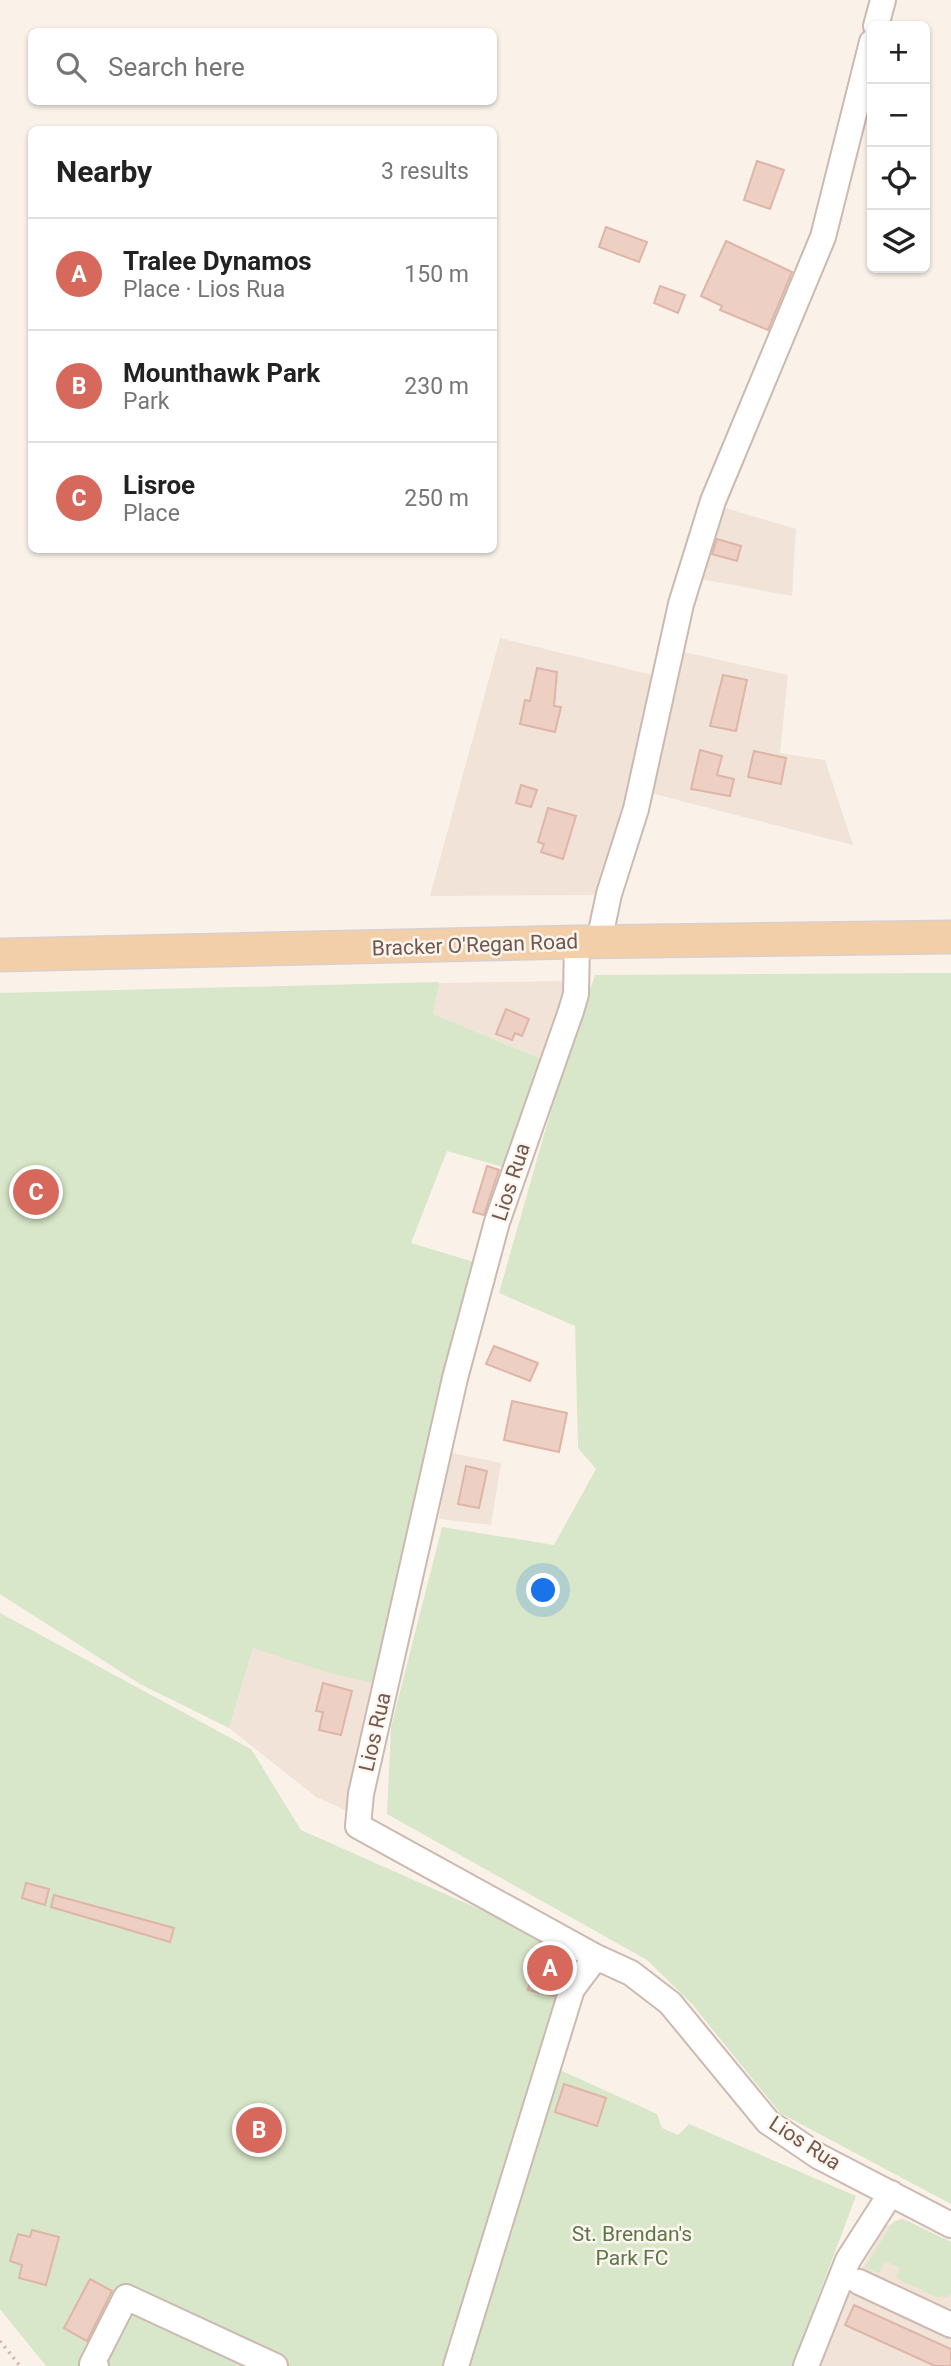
<!DOCTYPE html>
<html lang="en">
<head>
<meta charset="utf-8">
<style>
  :root { --surface:#fff; --page:#f2f2f2; --text:#222; --muted:#767676; --line:#e0e0e0; --accent:#d7695c }
  body { margin:0; font-family:Roboto,sans-serif; background:var(--page); color:var(--text) }
  .controls { position:absolute; right:21px; top:21px; display:grid; overflow:hidden; border-radius:10px; box-shadow:0 2px 5px #0004 }
  .controls button { width:63px; height:63px; display:grid; place-items:center; padding:0; border:0; border-bottom:2px solid var(--line); background:var(--surface); color:var(--text); font:35px sans-serif }
  .you { position:absolute; left:544px; top:1591px; width:24px; height:24px; margin:-18px; border:5px solid #fff; border-radius:50%; background:#1a73e8; box-shadow:0 0 0 10px #1a73e833 }
  .badge { display:grid; place-items:center; width:46px; height:46px; border-radius:50%; background:var(--accent); color:#fff; font-size:23px; font-weight:700 }
  .pin { position:absolute; translate:-50% -50%; border:4px solid #fff; box-shadow:0 2px 7px #0006 }
  .list { margin:0; padding:0; list-style:none }
  h2 { display:flex; justify-content:space-between; align-items:center; height:91px; margin:0; padding:0 28px; font-size:30px }
  h2 small { font-size:23px; font-weight:400; color:var(--muted) }
  .list li { display:grid; grid-template-columns:46px 1fr auto; gap:21px; align-items:center; box-sizing:border-box; height:112px; padding:0 28px; border-top:2px solid var(--line) }
  .list b { display:block; font-size:26px; white-space:nowrap }
  .list p { margin:0; font-size:23px; white-space:nowrap; color:var(--muted) }
  .list em { font-size:23px; font-style:normal; color:var(--muted) }
  .icon { flex:none; width:38px; height:38px; fill:none; stroke:currentColor; stroke-width:2; stroke-linecap:round; stroke-linejoin:round }
  .map { position:relative; flex:none; width:951px; height:2366px; overflow:hidden }
  .search { position:absolute; background:var(--surface); box-shadow:0 2px 5px #0004; left:28px; top:28px; width:469px; height:77px; display:flex; align-items:center; gap:18px; box-sizing:border-box; padding:0 24px; border-radius:10px; color:var(--muted); font-size:26px }
  .panel { position:absolute; background:var(--surface); box-shadow:0 2px 5px #0004; left:28px; top:126px; width:469px; height:427px; border-radius:10px }
  .map>svg:first-child { display:block }
</style>
</head>
<body>
<div class="map">
<svg width="951" height="2366" viewBox="0 0 951 2366">
  <rect width="100%" height="100%" fill="#faf2e9"/>
  <path fill="#f1e3d8" d="M719,506L796,529L792,596L695,578Z
    M500,638L673,680L679,651L788,675L780,753L825,760L853,845L631,788L601,895L430,896Z
    M563,981L565,999L544,1060L433,1014L438,983Z
    M448,1452L501,1463L491,1525L439,1519Z
    M253,1647L329,1673L380,1683L354,1814L316,1797L229,1728Z
    M902,2218L951,2242V2366H821L846,2295L885,2227Z"/>
  <path fill="#d8e7c9" d="M951,973V2204L780,2113L692,2004L647,1960L387,1814L391,1727L442,1527L554,1545L596,1469L578,1448L575,1326L499,1293L563,1068L595,975Z
    M439,982L433,1014L544,1060L503,1167L447,1151L411,1243L474,1262L377,1684L329,1673L253,1648L229,1728L140,1684L0,1594V993Z
    M0,1613L251,1749L301,1830L574,1951L443,2366H46L0,2309Z
    M560,2070L657,2114L662,2128L678,2135L689,2124L856,2196L792,2366H464Z
    M905,2220L951,2242V2294L947,2297H937L895,2278L900,2268L885,2261L879,2273L864,2268L894,2221Z"/>
  <path fill="#edcfc4" stroke="#deb5a6" stroke-width="2" d="M757,161L784,170L770,209L744,200Z
    M606,227L647,242L639,262L599,247Z
    M726,241L792,272L768,330L720,310L722,306L701,296Z
    M660,286L685,295L678,313L654,303Z
    M717,539L741,546L737,561L712,554Z
    M537,668L557,672L554,706L561,707L555,732L520,724L525,700L530,701Z
    M723,675L747,680L736,731L710,726Z
    M700,750L722,756L717,775L734,779L730,796L691,789Z
    M754,751L786,758L781,784L748,777Z
    M521,785L537,790L531,807L516,803Z
    M548,808L576,816L563,859L541,852L544,844L538,842Z
    M506,1009L529,1019L522,1036L515,1033L512,1040L496,1034Z
    M487,1166L499,1170L484,1215L473,1212Z
    M494,1346L538,1363L530,1381L486,1364Z
    M512,1401L567,1413L559,1452L504,1440Z
    M466,1466L487,1471L479,1508L458,1504Z
    M323,1683L352,1691L341,1735L319,1730L323,1712L316,1711Z
    M26,1883L49,1889L45,1905L22,1898Z
    M54,1895L174,1928L170,1942L51,1907Z
    M540,1943L569,1959L554,1996L528,1990Z
    M564,2084L606,2098L597,2126L555,2112Z
    M32,2230L59,2237L46,2285L19,2278L22,2265L10,2261L18,2234L30,2237Z
    M90,2279L112,2291L87,2341L64,2328Z
    M854,2305L951,2349V2366H935L845,2325Z"/>
  <g fill="none" stroke-linecap="round" stroke-linejoin="round">
    <defs>
      <path id="minor" d="M876,26L883,0
        M577,942L576,994L571,1011L497,1222L455,1378L361,1794L358,1826L596,1957L631,1973L670,2003L768,2122L818,2156L951,2225
        M603,942L602,927L609,894L636,809L681,604L713,501L823,237L872,42
        M859,2282L951,2325
        M96,2366L92,2364L126,2297L275,2366
        M456,2366L572,1989L596,1957
        M806,2366L848,2260L891,2193"/>
      <path id="major" d="M0,955L577,942L951,937"/>
    </defs>
    <use href="#minor" stroke="#ccb9b0" stroke-width="28"/>
    <use href="#major" stroke="#d8d0ce" stroke-width="35"/>
    <path stroke="#d2b3a7" stroke-width="3.5" stroke-dasharray="2 5" stroke-linecap="butt" d="M0,2341L20,2366"/>
    <use href="#minor" stroke="#fff" stroke-width="24"/>
    <use href="#major" stroke="#f2cea9" stroke-width="32"/>
  </g>
  <g text-anchor="middle" stroke-width="5" stroke-linejoin="round" paint-order="stroke">
    <g font-size="21" fill="#72584f" stroke="#fdf6ef">
      <text transform="translate(475 945) rotate(-2)" y="7">Bracker O'Regan Road</text>
      <text transform="translate(511 1182) rotate(-72)" y="7">Lios Rua</text>
      <text transform="translate(375 1732) rotate(-77)" y="7">Lios Rua</text>
      <text transform="translate(805 2143) rotate(33)" y="7">Lios Rua</text>
    </g>
    <g font-size="21" fill="#5c7749" stroke="#fdf6ef">
      <text x="632" y="2241">St. Brendan's<tspan x="632" dy="24">Park FC</tspan></text>
    </g>
  </g>
</svg>
<div class="controls">
<button>+</button>
<button>−</button>
<button><svg class="icon" aria-label="locate" viewBox="0 0 24 24"><circle cx="12" cy="12" r="6"/><path d="M12 2v4M12 18v4M2 12h4M18 12h4"/></svg></button>
<button><svg class="icon" aria-label="layers" viewBox="0 0 24 24"><path d="M12 4l9 5-9 5-9-5zM3 14l9 5 9-5"/></svg></button>
</div>
<div class="you"></div>
<div class="pin badge" style="left:550px;top:1968px">A</div>
<div class="pin badge" style="left:259px;top:2130px">B</div>
<div class="pin badge" style="left:36px;top:1192px">C</div>
<div class="search"><svg class="icon" aria-label="search" viewBox="0 0 24 24"><circle cx="10" cy="10" r="6"/><path d="M15 15l6 6"/></svg>Search here</div>
<section class="panel">
<h2>Nearby<small>3 results</small></h2>
<ul class="list">
<li><span class="badge">A</span><div><b>Tralee Dynamos</b><p>Place · Lios Rua</p></div><em>150 m</em></li>
<li><span class="badge">B</span><div><b>Mounthawk Park</b><p>Park</p></div><em>230 m</em></li>
<li><span class="badge">C</span><div><b>Lisroe</b><p>Place</p></div><em>250 m</em></li>
</ul>
</section>
</div>
</body>
</html>
